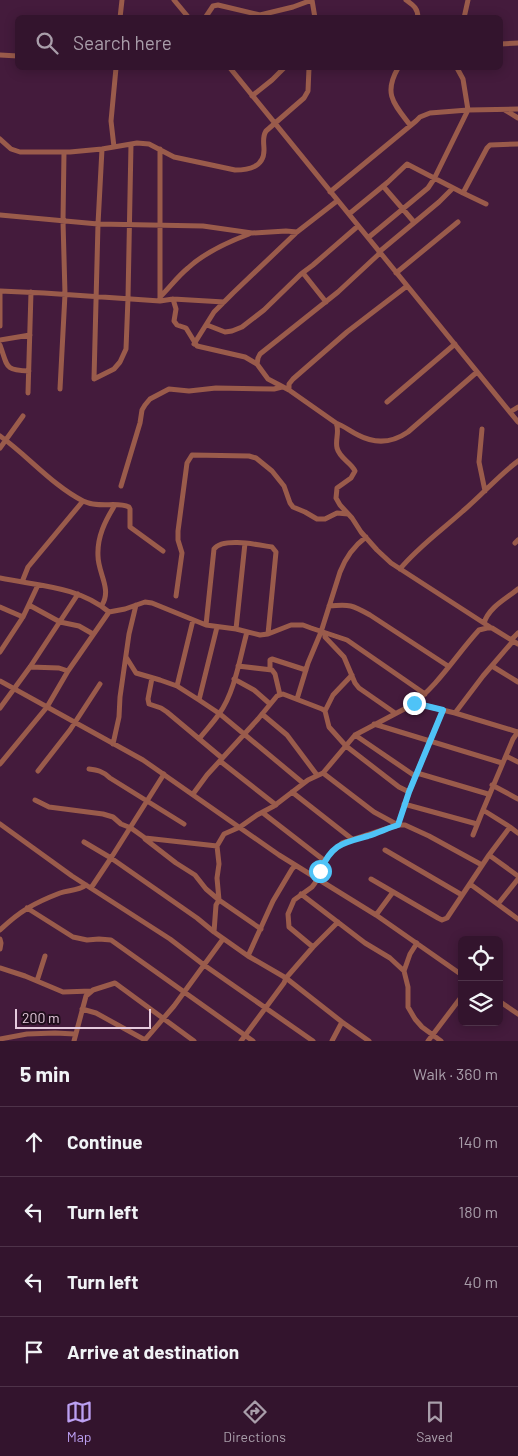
<!DOCTYPE html>
<html lang="en">
<head>
<meta charset="utf-8">
<style>
  :root { --surface:#33142d; --page:#3b1d35; --text:#f1f3f6; --muted:#a99eaa; --line:#4e3349; --accent:#bca0f2 }
  body { margin:0; font-family:Barlow,sans-serif; background:var(--page); color:var(--text) }
  .controls { position:absolute; right:15px; bottom:15px; display:grid; overflow:hidden; border-radius:8px; box-shadow:0 2px 12px #0003 }
  .controls button { width:45px; height:45px; display:grid; place-items:center; padding:0; border:0; border-bottom:1px solid var(--line); background:var(--surface); color:var(--text); font:25px sans-serif }
  .scale { position:absolute; left:15px; bottom:12px; width:136px; box-sizing:border-box; padding-left:5px; border:2px solid #e5cadd; border-top:0; font-size:14px; line-height:18px; white-space:nowrap; color:#e5cadd; -webkit-text-stroke:4px #200e1c; paint-order:stroke }
  .stop { position:absolute; width:15px; height:15px; margin:-11px; border:4px solid #4fc3f7; border-radius:50%; background:#fff }
  .stop.end { background:#4fc3f7; border-color:#fff; box-shadow:0 1px 5px #0008 }
  .list { margin:0; padding:0; list-style:none }
  h2 { display:flex; justify-content:space-between; align-items:center; height:65px; margin:0; padding:0 20px; font-size:21px }
  h2 small { font-size:16px; font-weight:400; color:var(--muted) }
  .list li { display:grid; grid-template-columns:32px 1fr auto; gap:15px; align-items:center; box-sizing:border-box; height:70px; padding:0 20px; border-top:1px solid var(--line) }
  .list b { display:block; font-size:19px; white-space:nowrap }
  .list em { font-size:16px; font-style:normal; color:var(--muted) }
  .icon { flex:none; width:28px; height:28px; fill:none; stroke:currentColor; stroke-width:2; stroke-linecap:round; stroke-linejoin:round }
  .map { position:relative; flex:none; width:518px; height:1041px; overflow:hidden }
  .search { position:absolute; background:var(--surface); box-shadow:0 2px 12px #0003; left:15px; right:15px; top:15px; height:55px; display:flex; align-items:center; gap:12px; box-sizing:border-box; padding:0 18px; border-radius:8px; color:var(--muted); font-size:19px }
  .sheet { height:345px; background:var(--surface) }
  nav { display:flex; justify-content:space-around; align-items:center; box-sizing:border-box; height:70px; border-top:1px solid var(--line); background:var(--surface); font-size:14px; color:var(--muted) }
  nav a { display:grid; justify-items:center; gap:2px }
  nav .on { color:var(--accent) }
  .map>svg:first-child { display:block }
</style>
</head>
<body>
<div class="map">
<svg width="518" height="1041" viewBox="0 0 518 1041">
  <rect width="100%" height="100%" fill="#441b3c"/>
  <g fill="none" stroke-linecap="round" stroke-linejoin="round">
    <path stroke="#9a5b4b" stroke-width="5" d="M174,0L189,18
      M312,0L315,18
      M406,0C413,5 418,8 418,18
      M120,18L122,0
      M205,18L213,6L218,5L260,15L293,7L312,0
      M464,18L468,0
      M500,44L518,43
      M0,55L18,56
      M230,68L518,422
      M398,68C383,94 394,104 410,125
      M252,96L272,80L284,68
      M505,110L518,118
      M0,139L11,149L20,152H70L102,149L137,143L149,144L174,157L235,170C249,170 264,167 264,150C264,143 262,137 266,131L304,98L308,91L309,68
      M114,147L111,121L116,68
      M102,149L98,224L94,379L114,369L120,362L126,349L128,298L131,144
      M160,149V301L173,299L224,302
      M383,186L414,222
      M330,192L416,121L420,117L430,113L468,110L518,109
      M463,193L487,148L490,145L518,144
      M349,214L388,182L407,164L463,193L486,204
      M0,215L98,224L203,226L252,233L286,231L297,232
      M369,237L428,188L434,179L468,110L463,79L457,68
      M379,252L439,202L453,188
      M380,253L338,292L260,354L258,358L257,364L268,379L289,390L336,423C340,431 335,439 337,448C340,459 351,462 355,471L351,478L337,488L336,498L340,505L352,518L361,532L377,550L391,563L490,627
      M303,273L326,302
      M396,273L458,222
      M0,291L44,293L160,301
      M0,294V326
      M161,296C170,287 178,276 188,268C205,252 228,242 249,234
      M173,299L176,309L174,321L177,325L186,328L197,346L245,357L257,364
      M207,325L225,332L232,331L242,327L264,310L301,274L313,265L358,226
      M0,340L30,335
      M194,344L214,312L233,293L297,232L337,201
      M0,345C8,367 4,370 29,371
      M60,389L65,294L63,221L64,152
      M289,390V384L293,379L347,332L407,286
      M28,393L31,292
      M387,402L455,344
      M510,412L518,407
      M336,423C344,426 350,431 358,435C375,444 392,443 408,432L477,372
      M482,429L479,462L485,491
      M0,436C28,456 52,485 83,501C100,509 116,501 129,507L130,509V527L163,551
      M0,448L23,416
      M121,486L140,423L142,410L145,405L150,399L169,389L189,391L216,388L274,389L282,387
      M515,543L518,540
      M400,569C418,547 442,530 463,511C482,495 498,476 518,461
      M0,578C38,586 78,586 109,612
      M22,582L28,567L83,501
      M176,596L182,553L178,540V531L187,463L192,455L249,456L256,458L272,471L284,486L290,503L293,507L305,512L317,519H325L337,513L348,514
      M29,605L60,622L79,626L93,634
      M102,605C112,589 98,573 98,556C97,537 105,521 115,505
      M329,606C350,604 352,605 370,615L448,666
      M0,607L23,617
      M484,623C489,607 506,599 518,589
      M206,625L214,549C223,537 259,545 272,547L276,552L268,634
      M236,629L245,543
      M325,633V637L344,657L355,683L359,688L395,713
      M512,639L518,633
      M0,652L23,617L38,585
      M126,657L136,673L160,680L177,686L199,700L220,714L303,783
      M238,666L272,670L275,674L280,695
      M492,666L518,682
      M30,667L59,668L68,671
      M270,669V660L272,659L306,670
      M152,678L148,699L149,704L161,708L167,712L222,758
      M234,679L254,690L270,704
      M0,681L143,760L279,855L376,915L462,975
      M177,686L193,620
      M297,699L308,663L321,632L340,572C345,559 354,546 366,537
      M199,700L217,627
      M414,703L455,713L518,732
      M0,708L30,667L78,594
      M325,711L333,695L352,675
      M455,713L483,676L513,641
      M262,714L287,735L317,775
      M374,724L502,763
      M355,735L415,776
      M199,739C205,731 213,723 219,714C235,692 240,657 247,632
      M113,744L119,717L120,697L129,634L136,605
      M506,756L518,762
      M220,761L276,805
      M0,764L47,707L68,671L109,612L125,609L145,602L152,603L206,625L236,629L260,635L268,634L291,625H303L311,628L347,640L425,694
      M89,769C97,770 103,771 110,778L184,824
      M38,771L70,730L100,684
      M323,773L374,812L398,825H405L429,836L482,865
      M417,773L488,794
      M492,785L518,799
      M292,792L352,839
      M193,794L207,775L258,719L277,696L283,694L322,709L325,711L329,727L346,746L399,787L409,792
      M35,800L49,807L103,814L113,817L121,824L131,828L145,838L217,846
      M404,804L477,824
      M263,813L325,861
      M0,824L72,876L170,939L204,965L313,1041
      M510,827L518,833
      M473,835L483,810
      M145,839L176,863L195,875L206,889L219,900L261,929
      M84,842L111,858L164,774
      M385,850L462,895
      M489,855L518,876
      M371,879L438,918L442,920L447,918L489,855L510,827L483,810L513,739L518,732
      M470,884L518,919
      M91,888L111,858L197,918L214,932
      M301,894L365,943L390,958L404,971
      M498,904L518,879
      M27,908L73,937L87,940L99,939L111,940L253,1041
      M376,915L393,892
      M0,930C20,911 34,903 60,893C69,890 78,891 86,885
      M0,939L1,943L0,949
      M417,943L410,954L404,971L408,987V1007L415,1019L422,1027L441,1041
      M313,947L338,922
      M248,956L273,901L292,869L295,866
      M0,968L25,976L63,992L91,991
      M37,981L45,956
      M499,1001L518,1014
      M82,1009L96,1013L145,1040
      M0,1039L27,1034L55,1033L75,1034
      M74,1041L86,996L93,990L115,983L194,1041
      M144,1041L174,1006L223,939
      M241,1041L284,983L286,978L313,947L289,927L288,914L294,900L312,887L315,883L325,860L329,855L342,843L398,825L409,792L443,710
      M332,1041L342,1022
      M369,1041L342,1022L286,978L248,956L214,932L216,905L219,900L217,878L219,864L217,846L224,834L240,827L257,815L274,806L308,780L323,773L355,735L410,706C438,686 456,655 479,630L487,628H492L518,644
      M428,1041L462,996"/>
  </g>
  <g fill="none" stroke-linecap="round" stroke-linejoin="round">
    <path stroke="#4fc3f7" stroke-width="6" d="M320,871C332,844 342,843 368,836C378,833 388,828 398,825L409,792L443,710L414,703"/>
  </g>
</svg>
<div class="controls">
<button><svg class="icon" aria-label="locate" viewBox="0 0 24 24"><circle cx="12" cy="12" r="6"/><path d="M12 2v4M12 18v4M2 12h4M18 12h4"/></svg></button>
<button><svg class="icon" aria-label="layers" viewBox="0 0 24 24"><path d="M12 4l9 5-9 5-9-5zM3 14l9 5 9-5"/></svg></button>
</div>
<div class="scale">200 m</div>
<div class="stop" style="left:320px;top:871px"></div>
<div class="stop end" style="left:414px;top:703px"></div>
<div class="search"><svg class="icon" aria-label="search" viewBox="0 0 24 24"><circle cx="10" cy="10" r="6"/><path d="M15 15l6 6"/></svg>Search here</div>
</div>
<section class="sheet">
<h2>5 min<small>Walk · 360 m</small></h2>
<ul class="list">
<li><svg class="icon" aria-label="ahead" viewBox="0 0 24 24"><path d="M12 20V5M6 11l6-6 6 6"/></svg><div><b>Continue</b></div><em>140 m</em></li>
<li><svg class="icon" aria-label="left" viewBox="0 0 24 24"><path d="M17 20v-9H6M10 6l-5 5 5 5"/></svg><div><b>Turn left</b></div><em>180 m</em></li>
<li><svg class="icon" aria-label="left" viewBox="0 0 24 24"><path d="M17 20v-9H6M10 6l-5 5 5 5"/></svg><div><b>Turn left</b></div><em>40 m</em></li>
<li><svg class="icon" aria-label="arrive" viewBox="0 0 24 24"><path d="M6 21V4h12l-3 4 3 4H6"/></svg><div><b>Arrive at destination</b></div></li>
</ul>
</section>
<nav>
<a class="on"><svg class="icon" aria-label="map" viewBox="0 0 24 24"><path d="M3 6l6-2 6 2 6-2v14l-6 2-6-2-6 2zM9 4v14M15 6v14"/></svg>Map</a>
<a><svg class="icon" aria-label="directions" viewBox="0 0 24 24"><path d="M12 3l9 9-9 9-9-9zM9 14v-3h6M13 9l2 2-2 2"/></svg>Directions</a>
<a><svg class="icon" aria-label="saved" viewBox="0 0 24 24"><path d="M7 4h10v16l-5-4-5 4z"/></svg>Saved</a>
</nav>
</body>
</html>
